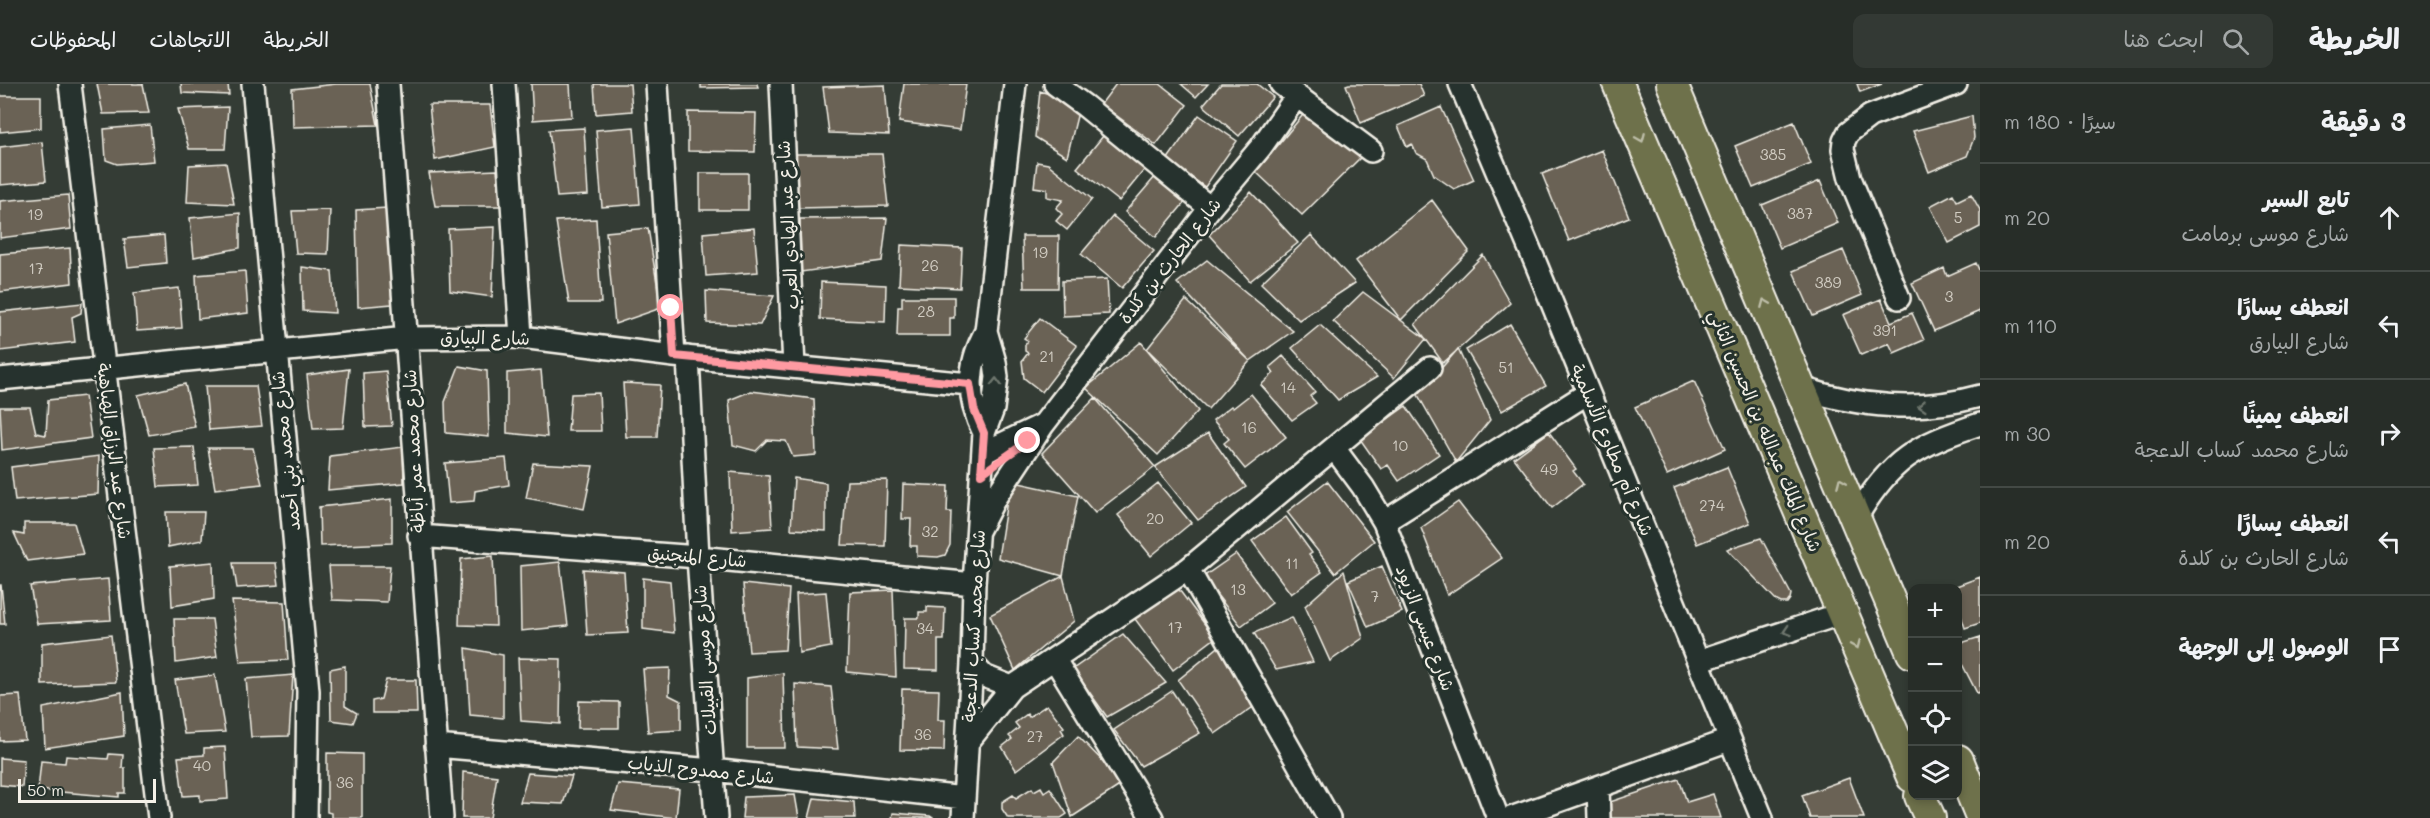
<!DOCTYPE html>
<html lang="ar">
<head>
<meta charset="utf-8">
<style>
  :root { --surface:#272d28; --page:#333934; --text:#f1f3f6; --muted:#a4a8a8; --line:#434945 }
  body { margin:0; font-family:Mali,"Playpen Sans Arabic",sans-serif; background:var(--page); color:var(--text); direction:rtl }
  .controls { position:absolute; right:18px; bottom:18px; display:grid; overflow:hidden; border-radius:12px; box-shadow:0 3px 9px #0003 }
  .controls button { width:54px; height:54px; display:grid; place-items:center; padding:0; border:0; border-bottom:2px solid var(--line); background:var(--surface); color:var(--text); font:30px sans-serif }
  .scale { position:absolute; left:18px; bottom:15px; width:138px; box-sizing:border-box; padding-left:6px; border:3px solid #f4f1e8; border-top:0; font-size:16px; line-height:21px; white-space:nowrap; color:#f4f1e8; -webkit-text-stroke:4px #26332d; paint-order:stroke }
  .stop { position:absolute; width:18px; height:18px; margin:-14px; border:4px solid #ff9aa2; border-radius:50%; background:#fff }
  .stop.end { background:#ff9aa2; border-color:#fff; box-shadow:0 2px 6px #0008 }
  .list { margin:0; padding:0; list-style:none }
  h2 { display:flex; justify-content:space-between; align-items:center; height:78px; margin:0; padding:0 24px; font-size:26px }
  h2 small { font-size:20px; font-weight:400; color:var(--muted) }
  .list li { display:grid; grid-template-columns:39px 1fr auto; gap:18px; align-items:center; box-sizing:border-box; height:108px; padding:0 24px; border-top:2px solid var(--line) }
  .list b { display:block; font-size:22px; white-space:nowrap }
  .list p { margin:0; font-size:20px; white-space:nowrap; color:var(--muted) }
  .list em { font-size:20px; font-style:normal; color:var(--muted) }
  .icon { flex:none; width:33px; height:33px; fill:none; stroke:currentColor; stroke-width:2; stroke-linecap:round; stroke-linejoin:round }
  .map { position:relative; flex:none; width:1980px; height:734px; overflow:hidden; direction:ltr }
  header { display:flex; align-items:center; gap:36px; box-sizing:border-box; height:84px; padding:0 30px; background:var(--surface); border-bottom:2px solid var(--line) }
  header strong { font-size:28px }
  nav { display:flex; gap:33px; margin-inline-start:auto; font-size:21px }
  .search { width:420px; height:54px; background:var(--page); display:flex; align-items:center; gap:15px; box-sizing:border-box; padding:0 21px; border-radius:12px; color:var(--muted); font-size:22px }
  main { display:flex }
  aside { flex:1; background:var(--surface) }
  .map>svg:first-child { display:block }
</style>
</head>
<body>
<header>
<strong>الخريطة</strong>
<div class="search"><svg class="icon" aria-label="search" viewBox="0 0 24 24"><circle cx="10" cy="10" r="6"/><path d="M15 15l6 6"/></svg>ابحث هنا</div>
<nav><a>الخريطة</a><a>الاتجاهات</a><a>المحفوظات</a></nav>
</header>
<main>
<aside>
<h2>3 دقيقة<small>سيرًا · 180 m</small></h2>
<ul class="list">
<li><svg class="icon" aria-label="ahead" viewBox="0 0 24 24"><path d="M12 20V5M6 11l6-6 6 6"/></svg><div><b>تابع السير</b><p>شارع موسى برمامت</p></div><em>20 m</em></li>
<li><svg class="icon" aria-label="left" viewBox="0 0 24 24"><path d="M17 20v-9H6M10 6l-5 5 5 5"/></svg><div><b>انعطف يسارًا</b><p>شارع البيارق</p></div><em>110 m</em></li>
<li><svg class="icon" aria-label="right" viewBox="0 0 24 24"><path d="M7 20v-9h11M14 6l5 5-5 5"/></svg><div><b>انعطف يمينًا</b><p>شارع محمد كساب الدعجة</p></div><em>30 m</em></li>
<li><svg class="icon" aria-label="left" viewBox="0 0 24 24"><path d="M17 20v-9H6M10 6l-5 5 5 5"/></svg><div><b>انعطف يسارًا</b><p>شارع الحارث بن كلدة</p></div><em>20 m</em></li>
<li><svg class="icon" aria-label="arrive" viewBox="0 0 24 24"><path d="M6 21V4h12l-3 4 3 4H6"/></svg><div><b>الوصول إلى الوجهة</b></div></li>
</ul>
</aside>
<div class="map">
<svg width="1980" height="734" viewBox="0 0 1980 734">
  <rect width="100%" height="100%" fill="#343c35"/>
  <filter id="ink" filterUnits="userSpaceOnUse"><feTurbulence type="fractalNoise" baseFrequency=".0167" numOctaves="2"/><feDisplacementMap in="SourceGraphic" scale="12" xChannelSelector="R" yChannelSelector="G"/><feConvolveMatrix kernelMatrix="1 2 1 2 8 2 1 2 1" color-interpolation-filters="sRGB"/></filter>
  <g filter="url(#ink)">
    <path fill="#6b6254" stroke="#f4f1e8" stroke-width="1.5" d="M97,0H143L149,29L103,30Z
      M181,0H228L229,11L182,9Z
      M336,0H370L378,41L293,43L292,5Z
      M531,0H570L572,33L533,36Z
      M594,0H630L632,27L596,30Z
      M701,0H757L758,3L701,4Z
      M904,0H966L960,46L899,38Z
      M1116,0H1160L1187,21L1156,61L1101,20Z
      M1181,0H1208L1196,13Z
      M1221,0H1257L1273,13L1239,52L1203,21Z
      M1349,0H1419L1424,12L1361,39L1346,1Z
      M1857,0H1882L1860,8Z
      M885,1L889,51L829,49L823,3Z
      M1040,7L1080,20L1067,73L1035,53Z
      M0,12H41V44L0,48Z
      M429,21H490L495,63L435,76Z
      M228,23L225,65H189L178,25Z
      M1441,23L1474,96L1454,105L1434,91L1427,75L1416,69L1412,60L1407,63L1398,42Z
      M1306,27L1365,69L1302,131L1256,88Z
      M688,28L756,29L755,68L688,67Z
      M1199,31L1237,57L1205,103L1167,76Z
      M1972,32L1974,54L1967,72L1929,88L1913,47Z
      M1794,38L1811,80L1753,104L1735,62Z
      M150,41L154,77L117,80L106,76L104,45Z
      M634,43L640,120L602,123L596,46Z
      M584,44L588,111L557,113L549,46Z
      M1103,52L1145,85L1119,117L1077,84Z
      M42,58L46,97L0,101V63Z
      M1602,66L1629,133L1569,157L1542,90Z
      M791,70H882L888,122L798,124Z
      M1037,78L1048,80L1092,115L1067,146L1056,137L1062,130L1056,124L1063,116L1047,113V105L1034,103Z
      M226,79L234,120L187,118L189,81Z
      M497,86L501,122H435L429,89Z
      M700,89H748V126H700Z
      M1155,93L1185,118L1156,153L1125,128Z
      M1820,97L1838,139L1780,164L1762,121Z
      M1251,108L1298,159L1250,197L1209,151Z
      M1953,110L1957,117L1971,110L1980,126V143L1949,159L1930,122Z
      M68,111L71,145L0,154V117Z
      M1432,116L1469,167L1401,236L1356,177Z
      M387,124L392,220L358,223L356,126Z
      M330,126L328,170L296,169L292,127Z
      M240,129V164L194,173L190,134Z
      M1113,132L1154,167L1122,204L1081,170Z
      M887,134L882,177L801,188L800,135Z
      M596,135L601,219H569L556,137Z
      M495,143L492,213L450,207L448,145Z
      M648,144L661,224L615,240L606,148Z
      M754,144L758,188L706,192L703,149Z
      M164,151L166,179L128,183L124,155Z
      M1311,151L1355,199L1299,236L1261,199Z
      M1022,152H1059L1058,204H1024Z
      M901,161L962,164L960,204L899,201Z
      M70,164L72,199L0,208V170Z
      M1843,166L1862,211L1813,232L1793,187Z
      M1483,171L1510,219L1443,279L1415,240Z
      M1207,176L1293,247L1250,277L1177,199Z
      M1976,179L1980,188V227L1934,247L1912,199L1944,184L1947,192Z
      M302,183L332,187L335,229L303,227Z
      M245,187L248,229L198,235L196,191Z
      M1107,195L1109,230L1063,232L1062,197Z
      M821,198L886,201L885,238L820,235Z
      M179,204L182,244L137,247L134,209Z
      M706,207L774,212L760,241L707,239Z
      M1363,208L1426,255L1394,294L1333,237Z
      M902,213H954V234H950V252H897L898,223H902Z
      M1881,215L1891,238L1912,229L1924,256L1894,269L1889,259L1861,271L1843,231Z
      M1186,216L1250,277L1208,325L1147,265Z
      M82,219L81,229L72,233L75,258L0,267V228Z
      M1040,234L1077,262L1042,308L1024,294L1022,277L1028,269L1025,267V261L1028,257L1024,254Z
      M1510,240L1546,302L1502,327L1466,266Z
      M1320,241L1377,293L1338,316L1292,264Z
      M1141,258L1198,327L1158,371L1086,304Z
      M1458,265L1490,336L1456,378L1418,311Z
      M1283,272L1315,308L1310,312L1316,319L1292,336L1261,301L1274,289L1270,283Z
      M459,282L487,287L489,353L446,349L445,318Z
      M349,285L343,344L313,345L307,291Z
      M541,286L547,353L507,349V289Z
      M386,287L392,342L365,343L363,289Z
      M1694,297L1725,365L1667,391L1635,323Z
      M623,299L660,301L657,353H626Z
      M185,300L195,343L149,351L138,311Z
      M205,302H256L262,342L209,346Z
      M751,307L814,315L816,371L793,373L786,357L767,356L756,367L733,361L729,316Z
      M599,309L601,347H568L571,310Z
      M1251,310L1286,353L1245,385L1224,359L1229,355L1213,336L1231,322L1233,324Z
      M85,312L91,354L2,366L0,323H30L36,349L46,351L48,316Z
      M1095,314L1155,383L1095,429L1042,369Z
      M1406,322L1439,370L1399,397L1388,381L1381,385L1360,355Z
      M1549,348L1576,385L1573,387L1583,400L1552,424L1514,374Z
      M1208,349L1246,403L1198,436L1155,383Z
      M194,363L198,401L158,403L154,364Z
      M403,363L404,399L328,406L330,372Z
      M208,364H253L262,400L215,405Z
      M99,372L98,410L15,417L11,383Z
      M506,374L509,401L475,407L474,417L449,419L445,379Z
      M533,379L593,382L584,425L526,414Z
      M1727,383L1750,439L1697,460L1674,404Z
      M730,388L769,392L772,444L732,447Z
      M794,394L826,399V447L791,445Z
      M887,396L885,462L842,461L847,397Z
      M1010,397L1078,412L1063,492L998,474Z
      M1327,397L1374,457L1335,489L1287,428Z
      M1158,399L1191,439L1151,472L1118,431Z
      M903,400L948,402L947,428H951L950,461L945,471L938,473L917,472V462H910L911,435H902Z
      M392,415V459L320,462L319,423Z
      M1458,418L1502,474L1447,511L1421,444Z
      M166,428H204L202,456L168,463Z
      M1286,433L1312,469L1309,471L1322,488L1291,510L1252,457Z
      M24,439H74L83,470L27,477L14,449L24,451Z
      M1761,454L1791,510L1790,515L1787,519H1781L1777,517L1727,465Z
      M1236,470L1272,519L1241,542L1203,493Z
      M493,472L496,542L459,541L461,475Z
      M213,478L214,515L172,522L170,482Z
      M560,478L568,542L521,547L520,482Z
      M233,479H276L279,501L237,504Z
      M329,482H390L387,518L332,516Z
      M1382,482L1402,528L1368,543L1348,497Z
      M583,485L624,488L628,549L587,551Z
      M1344,487L1363,554L1330,577L1305,522Z
      M1063,492L1074,537L1015,586L990,531Z
      M1980,493V539L1965,544L1958,522V505L1951,504Z
      M643,494L670,497L674,549L643,545Z
      M108,495L111,536L37,540L30,502Z
      M743,500L789,505L785,566L749,568Z
      M0,501H1L5,540H0Z
      M1177,503L1215,554L1173,586L1135,535Z
      M893,506L896,593L847,588L850,508Z
      M826,508L831,563L799,569L796,510Z
      M232,517L284,518L288,576L240,578Z
      M927,523L945,524L944,556H938V586L904,585L905,534H919V528H927Z
      M1292,533L1313,578L1276,586L1254,549Z
      M174,535H212L217,573L176,579Z
      M1123,550L1166,599L1107,633L1073,585Z
      M111,551L116,598L42,601V559Z
      M1980,553V608L1977,609L1958,572V560Z
      M1222,560L1256,621L1215,650L1178,596Z
      M466,564L503,571V634L470,631Z
      M518,574L561,575L560,640L521,637Z
      M345,582V622L357,629L353,639L331,636L330,585Z
      M670,584L669,611L681,617V646L648,648L643,585Z
      M783,589L785,664H747V594Z
      M215,591L225,648L184,650L175,596Z
      M293,591L289,652L251,653L246,595Z
      M386,596H416L417,629H372V617L381,615Z
      M795,600L831,603L838,665L797,663Z
      M902,605L939,606L938,636H945L944,667L900,666Z
      M1172,607L1200,649L1141,682L1114,646Z
      M122,608L124,652L45,664L43,624Z
      M20,611L25,656L0,657V612Z
      M579,617L619,618V644H578Z
      M1047,621L1064,643L1061,645L1064,650L1016,686L1002,663L1012,655L1009,652L1019,644L1015,639L1027,630L1029,633Z
      M1078,652L1124,699L1072,733L1053,678Z
      M225,663L228,715L200,717V711L183,712L178,673L204,671V664Z
      M327,669L362,670V734H331V729L327,728Z
      M109,670L123,671L122,684H125V709H119V713L38,706L41,677L65,679L66,672L108,675Z
      M0,674L24,676L22,703L0,701Z
      M463,688L497,692L490,734H462Z
      M528,689L572,692L563,720L520,718Z
      M1849,694L1864,734H1810L1802,711Z
      M1679,695L1687,718L1713,710L1721,734H1610V718Z
      M618,700L679,705L676,734L611,726Z
      M1041,703L1044,708L1050,704L1067,730L1061,734H1008L1002,725V718L1013,711L1016,714L1032,704L1034,707Z
      M795,711L799,734H742L744,713Z
      M814,714L854,718L855,734H809Z
      M893,729L930,732L933,734H892Z"/>
    <g fill="none" stroke-linecap="round" stroke-linejoin="round">
      <defs>
        <path id="minor" d="M70,0L159,734
          M253,0L308,607L306,734
          M388,0C407,245 422,489 442,734
          M504,0L521,253
          M657,0L674,272
          M781,0L794,283
          M1055,0L1085,22L1210,124
          M1281,0L1371,67
          M1460,0L1536,180L1762,734
          M1899,214L1850,94L1843,65L1844,57L1848,49L1870,32L1956,0
          M688,273L698,473L716,734
          M0,295L407,254L521,253L674,272L970,300
          M1801,304C1861,323 1919,329 1980,312
          M984,349C966,314 967,281 986,247L1015,0
          M1334,364L1363,403L1384,438L1498,734
          M983,369L1042,341
          M1856,434C1890,375 1917,361 1980,340
          M1384,438L1588,309
          M978,447L995,414L1043,341L1210,124L1261,63L1296,13
          M419,452L698,473L974,500
          M1188,485L1329,734
          M1055,576L1152,734
          M1698,577L1843,529
          M972,579L984,592L1012,603
          M968,658L1012,603L1188,485L1430,284
          M436,662L712,686L964,714
          M1598,703L1599,734
          M963,734L972,579L974,500L984,349L993,325L997,293L995,278L986,247
          M1511,734L1729,656"/>
        <path id="highway" d="M1618,0L1912,693
          M1672,0L1912,569
          M1958,676L1980,730
          M1920,712L1930,734"/>
      </defs>
      <use href="#minor" stroke="#f4f1e8" stroke-width="26"/>
      <use href="#highway" stroke="#f4f1e8" stroke-width="34"/>
      <use href="#minor" stroke="#26332d" stroke-width="21"/>
      <use href="#highway" stroke="#6e714b" stroke-width="30"/>
    </g>
    <defs><path id="oneway-chevron" d="M-2-3.5L2.5 0L-2 3.5" fill="none" stroke-width="1.6" stroke-linecap="round" stroke-linejoin="round" transform="scale(1.5)"/></defs>
    <g stroke="#bebea9">
      <use href="#oneway-chevron" transform="translate(1641 54) rotate(67)"/>
      <use href="#oneway-chevron" transform="translate(1765 219) rotate(-113)"/>
      <use href="#oneway-chevron" transform="translate(1841 398) rotate(-113)"/>
      <use href="#oneway-chevron" transform="translate(1856 561) rotate(67)"/>
    </g>
    <g stroke="#6e766e">
      <use href="#oneway-chevron" transform="translate(996 298) rotate(-89)"/>
      <use href="#oneway-chevron" transform="translate(1922 322) rotate(176)"/>
      <use href="#oneway-chevron" transform="translate(1787 547) rotate(162)"/>
    </g>
  </g>
  <g fill="none" stroke-linecap="round" stroke-linejoin="round" filter="url(#ink)">
    <path stroke="#ff9aa2" stroke-width="8" d="M671,224L674,272L970,300L974,325L984,349L981,390L1028,357"/>
  </g>
  <g text-anchor="middle" stroke-width="6" stroke-linejoin="round" paint-order="stroke">
    <g font-size="15" fill="#d2cdc3">
      <text x="1773" y="76">385</text>
      <text x="1800" y="135">387</text>
      <text x="35" y="136">19</text>
      <text x="1958" y="139">5</text>
      <text x="1040" y="174">19</text>
      <text x="930" y="187">26</text>
      <text x="36" y="190">17</text>
      <text x="1828" y="204">389</text>
      <text x="1949" y="218">3</text>
      <text x="926" y="233">28</text>
      <text x="1885" y="252">391</text>
      <text x="1047" y="278">21</text>
      <text x="1506" y="289">51</text>
      <text x="1288" y="309">14</text>
      <text x="1249" y="349">16</text>
      <text x="1400" y="367">10</text>
      <text x="1549" y="391">49</text>
      <text x="1712" y="427">274</text>
      <text x="1155" y="440">20</text>
      <text x="930" y="453">32</text>
      <text x="1292" y="485">11</text>
      <text x="1238" y="511">13</text>
      <text x="1375" y="518">7</text>
      <text x="1175" y="549">17</text>
      <text x="925" y="550">34</text>
      <text x="923" y="656">36</text>
      <text x="1035" y="658">27</text>
      <text x="202" y="687">40</text>
      <text x="345" y="704">36</text>
    </g>
    <g font-size="18" fill="#f4f1e8" stroke="#26332d">
      <text transform="translate(788 141) rotate(-93)" y="6">شارع عبد الهادي العرب</text>
      <text transform="translate(1170 177) rotate(-52)" y="6">شارع الحارث بن كلدة</text>
      <text transform="translate(485 254) rotate(1)" y="6">شارع البيارق</text>
      <text transform="translate(1765 347) rotate(67)" y="6">شارع الملك عبدالله بن الحسين الثاني</text>
      <text transform="translate(1612 366) rotate(67)" y="6">شارع أم مطاوع الأسلمية</text>
      <text transform="translate(114 367) rotate(83)" y="6">شارع عبد الرزاق الهباهبة</text>
      <text transform="translate(286 367) rotate(-96)" y="6">شارع محمد بني أحمد</text>
      <text transform="translate(414 367) rotate(-93)" y="6">شارع محمد عمر أباظة</text>
      <text transform="translate(697 473) rotate(5)" y="6">شارع المنجنيق</text>
      <text transform="translate(974 542) rotate(-87)" y="6">شارع محمد كساب الدعجة</text>
      <text transform="translate(1425 544) rotate(69)" y="6">شارع عيسى الزيود</text>
      <text transform="translate(705 576) rotate(-94)" y="6">شارع موسى القبيلات</text>
      <text transform="translate(701 686) rotate(6)" y="6">شارع ممدوح الذياب</text>
    </g>
  </g>
</svg>
<div class="controls">
<button>+</button>
<button>−</button>
<button><svg class="icon" aria-label="locate" viewBox="0 0 24 24"><circle cx="12" cy="12" r="6"/><path d="M12 2v4M12 18v4M2 12h4M18 12h4"/></svg></button>
<button><svg class="icon" aria-label="layers" viewBox="0 0 24 24"><path d="M12 4l9 5-9 5-9-5zM3 14l9 5 9-5"/></svg></button>
</div>
<div class="scale">50 m</div>
<div class="stop" style="left:671px;top:224px"></div>
<div class="stop end" style="left:1028px;top:357px"></div>
</div>
</main>
</body>
</html>
